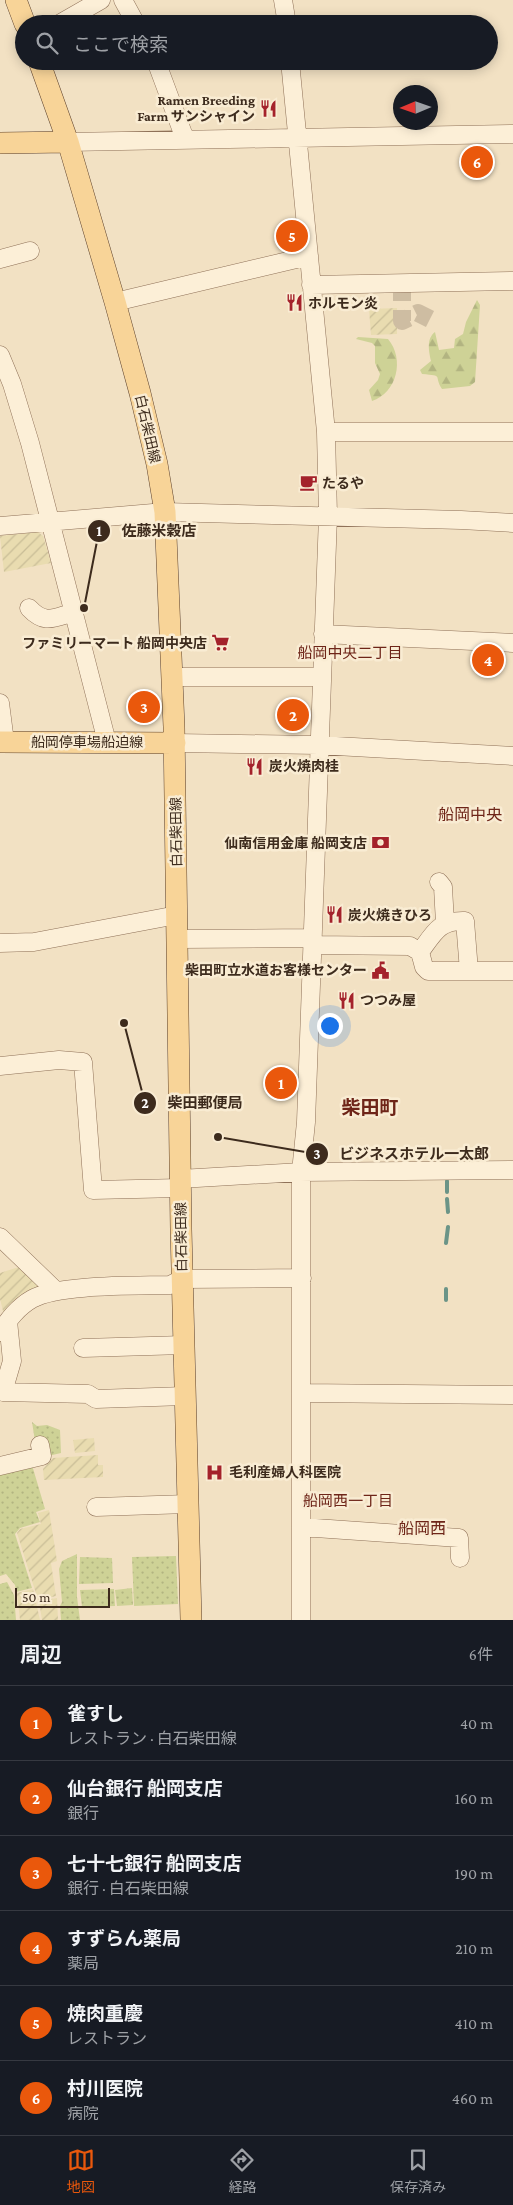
<!DOCTYPE html>
<html lang="ja">
<head>
<meta charset="utf-8">
<style>
  :root { --surface:#171b24; --page:#20242c; --text:#f1f3f6; --muted:#9ea1a6; --line:#363941; --accent:#ea580c }
  body { margin:0; font-family:"Crimson Pro","Noto Sans JP",serif; background:var(--page); color:var(--text) }
  .compass { position:absolute; left:393px; top:85px; width:45px; height:45px; border-radius:50%; background:var(--surface); box-shadow:0 2px 12px #0003; rotate:268deg }
  .scale { position:absolute; left:15px; bottom:12px; width:95px; box-sizing:border-box; padding-left:5px; border:2px solid #3d2b1d; border-top:0; font-size:14px; line-height:18px; white-space:nowrap; color:#3d2b1d; -webkit-text-stroke:4px #f9ecd3; paint-order:stroke }
  .you { position:absolute; left:329px; top:1025px; width:18px; height:18px; margin:-12px; border:4px solid #fff; border-radius:50%; background:#1a73e8; box-shadow:0 0 0 8px #1a73e833 }
  .badge { display:grid; place-items:center; width:32px; height:32px; border-radius:50%; background:var(--accent); color:#fff; font-size:16px; font-weight:700 }
  .pin { position:absolute; translate:-50% -50%; border:2px solid #fff; box-shadow:0 1px 5px #0006 }
  .list { margin:0; padding:0; list-style:none }
  h2 { display:flex; justify-content:space-between; align-items:center; height:65px; margin:0; padding:0 20px; font-size:21px }
  h2 small { font-size:16px; font-weight:400; color:var(--muted) }
  .list li { display:grid; grid-template-columns:32px 1fr auto; gap:15px; align-items:center; box-sizing:border-box; height:75px; padding:0 20px; border-top:1px solid var(--line) }
  .list b { display:block; font-size:19px; white-space:nowrap }
  .list p { margin:0; font-size:16px; white-space:nowrap; color:var(--muted) }
  .list em { font-size:16px; font-style:normal; color:var(--muted) }
  .icon { flex:none; width:28px; height:28px; fill:none; stroke:currentColor; stroke-width:2; stroke-linecap:round; stroke-linejoin:round }
  .map { position:relative; flex:none; width:513px; height:1620px; overflow:hidden }
  .search { position:absolute; background:var(--surface); box-shadow:0 2px 12px #0003; left:15px; right:15px; top:15px; height:55px; display:flex; align-items:center; gap:12px; box-sizing:border-box; padding:0 18px; border-radius:28px; color:var(--muted); font-size:19px }
  .sheet { height:515px; background:var(--surface) }
  nav { display:flex; justify-content:space-around; align-items:center; box-sizing:border-box; height:70px; border-top:1px solid var(--line); background:var(--surface); font-size:14px; color:var(--muted) }
  nav a { display:grid; justify-items:center; gap:2px }
  nav .on { color:var(--accent) }
  .map>svg:first-child { display:block }
</style>
</head>
<body>
<div class="map">
<svg width="513" height="1620" viewBox="0 0 513 1620">
  <defs>
    <pattern id="farmland-furrows" width="10" height="10" patternUnits="userSpaceOnUse" patternTransform="scale(1.25)"><rect width="10" height="10" fill="#e9dcb0"/><path d="M-1 1l2-2M0 10L10 0M9 11l2-2" fill="none" stroke="#c9bd97"/></pattern>
    <pattern id="grass-dots" width="8" height="8" patternUnits="userSpaceOnUse" patternTransform="scale(1.25)"><rect width="8" height="8" fill="#ced296"/><path d="M2 2h.1M6 6h.1" fill="none" stroke="#b2b481" stroke-width="1.8" stroke-linecap="round"/></pattern>
    <pattern id="forest-firs" width="22" height="20" patternUnits="userSpaceOnUse" patternTransform="scale(1.25)"><rect width="22" height="20" fill="#ced296"/><path d="M5 1l3.5 6h-7zM16 11l3.5 6h-7z" fill="#b2b481"/></pattern>
  </defs>
  <rect width="100%" height="100%" fill="#f2e1c3"/>
  <path fill="url(#farmland-furrows)" d="M397,308V334L371,335L369,309Z
    M38,532L43,536L51,563L4,572L0,536Z
    M25,1265L50,1288L5,1319L0,1299V1273Z
    M94,1438L95,1451L75,1453L73,1440Z
    M98,1455V1465H103V1477L44,1480L43,1469L53,1458Z
    M49,1510L57,1561L51,1563L56,1596L38,1600L17,1533L20,1529L41,1524L38,1513Z
    M33,1589L40,1620H20L17,1593Z
    M57,1598L58,1620H42L39,1601Z"/>
  <path fill="url(#grass-dots)" d="M32,1422L37,1426L47,1425L60,1430L61,1453L48,1456L35,1441Z
    M32,1465L45,1509L36,1512L40,1522L20,1528L15,1534L32,1588L16,1592L15,1585L6,1574L0,1576V1472Z
    M77,1554V1597L80,1620H61L60,1606L62,1602L59,1569L62,1561Z
    M176,1556L178,1604L134,1606L132,1557Z
    M80,1557L112,1558L113,1583L79,1584Z
    M7,1582L14,1595L16,1620H0V1584Z
    M132,1588L133,1605L117,1606L115,1590Z
    M114,1589L115,1606L82,1607L80,1590Z"/>
  <path fill="url(#forest-firs)" d="M477,300L480,305L475,382L470,386L442,389C433,375 445,376 422,374L420,370L431,361C429,351 426,339 435,332L439,350L454,348L455,339L463,334L466,322Z
    M358,337L388,339C405,359 397,393 372,401L369,390L378,380L380,374L375,363V346L372,343L356,339Z"/>
  <g fill="none" stroke-linecap="round" stroke-linejoin="round">
    <path stroke="#6b9487" stroke-width="4" d="M447,1192V1181
      M447,1199L448,1212
      M446,1243L448,1227
      M446,1300V1289"/>
    <path stroke="#cebda2" stroke-width="18" stroke-dasharray="18 9" stroke-linecap="butt" d="M402,283V321L418,313L430,319"/>
    <defs>
      <path id="minor" d="M123,0L136,24
        M283,0L287,24
        M59,24L101,0
        M156,61L185,139
        M290,61L326,432L328,516L306,1122L301,1172V1620
        M68,142L513,134
        M0,259L30,251
        M311,285L513,281
        M115,302L309,256
        M0,355L12,384L30,443L107,742
        M326,432H513
        M0,526L165,512L461,520L513,523
        M29,608C45,625 53,618 74,612
        M323,634L513,643
        M173,677H322
        M0,703L5,742
        M175,743L318,745L513,756
        M439,882L443,887L445,923
        M178,939L312,938
        M0,943L34,942L177,915
        M312,945L410,946L420,952L424,967L428,971H513
        M420,952C434,933 439,920 465,921L469,971
        M0,1066L59,1060L83,1062L93,1190L180,1188
        M180,1179L301,1172L513,1170
        M0,1237L55,1290
        M8,1321L12,1361L3,1392L88,1394L96,1399L185,1396
        M0,1332C9,1319 18,1307 32,1299C58,1284 138,1286 170,1285L182,1279L302,1278
        M83,1348L184,1345
        M301,1393L513,1395
        M0,1466L42,1456L40,1445
        M96,1507L188,1504
        M301,1527L459,1538L460,1558"/>
      <path id="major" d="M16,0L25,24
        M39,61L68,142L115,302L140,393L157,464L165,512L174,727L181,1229L191,1620
        M0,143L68,142
        M0,742L175,743"/>
    </defs>
    <use href="#minor" stroke="#8f7158" stroke-width="19"/>
    <use href="#major" stroke="#5c402c" stroke-width="22"/>
    <use href="#minor" stroke="#fcefd7" stroke-width="18"/>
    <use href="#major" stroke="#f8d498" stroke-width="21"/>
  </g>
  <defs>
    <symbol id="restaurant-bare" viewBox="-9 -9 18 18"><path d="M-5-6h1v4h1v-4h1v4h1v-4h1v5L-1.5 .5V6h-2V.5L-5-1ZM5-6V6H3V1.5H1.5Q1.5-4 5-6Z" fill="#a4222b" stroke="#f9ecd3" stroke-width="2.5" paint-order="stroke"/></symbol>
    <symbol id="cafe-bare" viewBox="-9 -9 18 18"><path d="M-5.5-4.5H6V0H3Q3 3.5 0 3.5H-2.5Q-5.5 3.5-5.5 0ZM3-3.2v2h1.7v-2ZM-6 4.5H4V6H-6Z" fill="#a4222b" stroke="#f9ecd3" stroke-width="2.5" paint-order="stroke"/></symbol>
    <symbol id="supermarket-bare" viewBox="-9 -9 18 18"><path d="M-6-5.5h2.5l.6 2H6L4.5 2H-2.5L-4.4-4H-6ZM-1.5 3.2a1.3 1.3 0 1 0 .1 0ZM3 3.2a1.3 1.3 0 1 0 .1 0Z" fill="#a4222b" stroke="#f9ecd3" stroke-width="2.5" paint-order="stroke"/></symbol>
    <symbol id="bank-bare" viewBox="-9 -9 18 18"><path d="M-6-4H6V4H-6ZM0-2.3a2.3 2.3 0 1 0 0 4.6a2.3 2.3 0 1 0 0-4.6Z" fill="#a4222b" stroke="#f9ecd3" stroke-width="2.5" paint-order="stroke"/></symbol>
    <symbol id="civic-bare" viewBox="-9 -9 18 18"><path d="M-.6-6.5H3V-4.5H.6V-3L4-1V1h2V6H-6V1h2V-1L-.6-3ZM-1.2 2.5V6h2.4V2.5Z" fill="#a4222b" stroke="#f9ecd3" stroke-width="2.5" paint-order="stroke"/></symbol>
    <symbol id="hospital-bare" viewBox="-9 -9 18 18"><path d="M-5-5h3v3.5h4V-5h3V5h-3V1.5h-4V5h-3Z" fill="#a4222b" stroke="#f9ecd3" stroke-width="2.5" paint-order="stroke"/></symbol>
  </defs>
  <g fill-rule="evenodd">
    <use href="#restaurant-bare" x="256" y="96" width="25" height="25"/>
    <use href="#restaurant-bare" x="282" y="290" width="25" height="25"/>
    <use href="#cafe-bare" x="296" y="470" width="25" height="25"/>
    <use href="#supermarket-bare" x="208" y="630" width="25" height="25"/>
    <use href="#restaurant-bare" x="242" y="754" width="25" height="25"/>
    <use href="#bank-bare" x="368" y="830" width="25" height="25"/>
    <use href="#restaurant-bare" x="322" y="902" width="25" height="25"/>
    <use href="#civic-bare" x="368" y="958" width="25" height="25"/>
    <use href="#restaurant-bare" x="334" y="988" width="25" height="25"/>
    <use href="#hospital-bare" x="202" y="1460" width="25" height="25"/>
  </g>
  <g text-anchor="middle" stroke-width="5" stroke-linejoin="round" paint-order="stroke">
    <g font-size="14" font-weight="bold" fill="#3d2b1d" stroke="#f9ecd3" text-anchor="start">
      <text x="255" y="105" text-anchor="end">Ramen Breeding<tspan x="255" dy="16">Farm サンシャイン</tspan></text>
      <text x="308" y="308">ホルモン炎</text>
      <text x="322" y="488">たるや</text>
      <text x="207" y="648" text-anchor="end">ファミリーマート 船岡中央店</text>
      <text x="269" y="771">炭火焼肉桂</text>
      <text x="367" y="848" text-anchor="end">仙南信用金庫 船岡支店</text>
      <text x="348" y="920">炭火焼きひろ</text>
      <text x="367" y="975" text-anchor="end">柴田町立水道お客様センター</text>
      <text x="360" y="1005">つつみ屋</text>
      <text x="229" y="1477">毛利産婦人科医院</text>
    </g>
    <g font-size="14" fill="#3d2b1d" stroke="#f9ecd3">
      <text transform="translate(148 429) rotate(77)" y="5">白石柴田線</text>
      <text x="87" y="747">船岡停車場船迫線</text>
      <text transform="translate(176 832) rotate(-91)" y="5">白石柴田線</text>
      <text transform="translate(181 1237) rotate(-91)" y="5">白石柴田線</text>
    </g>
    <g font-size="15" fill="#6e2518" stroke="#f9ecd3">
      <text x="350" y="658">船岡中央二丁目</text>
      <text x="348" y="1506">船岡西一丁目</text>
    </g>
    <g font-size="16" fill="#6e2518" stroke="#f9ecd3">
      <text x="470" y="820">船岡中央</text>
      <text x="422" y="1534">船岡西</text>
    </g>
    <g font-size="19" font-weight="bold" fill="#6e2518" stroke="#f9ecd3">
      <text x="370" y="1114">柴田町</text>
    </g>
  </g>
  <path fill="none" stroke="#3d2b1d" stroke-width="2" d="M84 608L99 531M124 1023L145 1103M218 1137L317 1154"/>
  <g fill="#3d2b1d" stroke="#f9ecd3" stroke-width="2">
    <circle cx="84" cy="608" r="5"/>
    <circle cx="124" cy="1023" r="5"/>
    <circle cx="218" cy="1137" r="5"/>
    <circle cx="99" cy="531" r="12"/>
    <circle cx="145" cy="1103" r="12"/>
    <circle cx="317" cy="1154" r="12"/>
  </g>
  <g font-size="15" text-anchor="middle" font-weight="bold" fill="#fff">
    <text x="99" y="536">1</text>
    <text x="145" y="1108">2</text>
    <text x="317" y="1159">3</text>
  </g>
  <g font-size="15" text-anchor="middle" font-weight="bold" fill="#3d2b1d" stroke="#f9ecd3" stroke-width="5" stroke-linejoin="round" paint-order="stroke">
    <text x="159" y="536">佐藤米穀店</text>
    <text x="205" y="1108">柴田郵便局</text>
    <text x="414" y="1159">ビジネスホテル一太郎</text>
  </g>
</svg>
<svg class="compass" viewBox="-18 -18 36 36"><path d="M0-13l5 13h-10z" fill="#e53935"/><path d="M0 13l5-13h-10z" fill="#9ea1a6"/></svg>
<div class="scale">50 m</div>
<div class="you"></div>
<div class="pin badge" style="left:281px;top:1083px">1</div>
<div class="pin badge" style="left:293px;top:715px">2</div>
<div class="pin badge" style="left:144px;top:707px">3</div>
<div class="pin badge" style="left:488px;top:660px">4</div>
<div class="pin badge" style="left:292px;top:236px">5</div>
<div class="pin badge" style="left:477px;top:162px">6</div>
<div class="search"><svg class="icon" aria-label="search" viewBox="0 0 24 24"><circle cx="10" cy="10" r="6"/><path d="M15 15l6 6"/></svg>ここで検索</div>
</div>
<section class="sheet">
<h2>周辺<small>6件</small></h2>
<ul class="list">
<li><span class="badge">1</span><div><b>雀すし</b><p>レストラン · 白石柴田線</p></div><em>40 m</em></li>
<li><span class="badge">2</span><div><b>仙台銀行 船岡支店</b><p>銀行</p></div><em>160 m</em></li>
<li><span class="badge">3</span><div><b>七十七銀行 船岡支店</b><p>銀行 · 白石柴田線</p></div><em>190 m</em></li>
<li><span class="badge">4</span><div><b>すずらん薬局</b><p>薬局</p></div><em>210 m</em></li>
<li><span class="badge">5</span><div><b>焼肉重慶</b><p>レストラン</p></div><em>410 m</em></li>
<li><span class="badge">6</span><div><b>村川医院</b><p>病院</p></div><em>460 m</em></li>
</ul>
</section>
<nav>
<a class="on"><svg class="icon" aria-label="map" viewBox="0 0 24 24"><path d="M3 6l6-2 6 2 6-2v14l-6 2-6-2-6 2zM9 4v14M15 6v14"/></svg>地図</a>
<a><svg class="icon" aria-label="directions" viewBox="0 0 24 24"><path d="M12 3l9 9-9 9-9-9zM9 14v-3h6M13 9l2 2-2 2"/></svg>経路</a>
<a><svg class="icon" aria-label="saved" viewBox="0 0 24 24"><path d="M7 4h10v16l-5-4-5 4z"/></svg>保存済み</a>
</nav>
</body>
</html>
